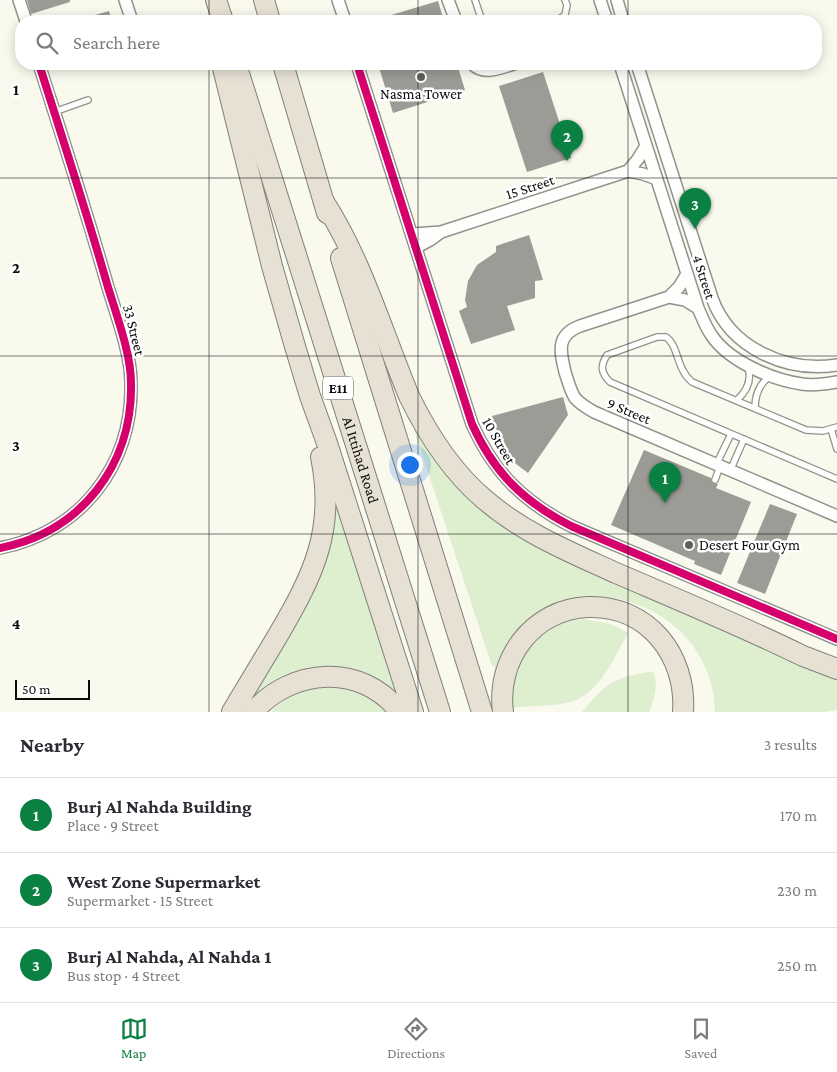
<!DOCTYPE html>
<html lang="en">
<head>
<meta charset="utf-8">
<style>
  :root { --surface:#fff; --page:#f2f2f3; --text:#2b2b33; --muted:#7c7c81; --line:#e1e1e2; --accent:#0b8043 }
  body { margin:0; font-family:"Crimson Pro",serif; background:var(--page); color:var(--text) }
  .scale { position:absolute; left:15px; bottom:12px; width:75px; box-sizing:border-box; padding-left:5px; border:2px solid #0b0b0b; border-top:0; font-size:14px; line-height:18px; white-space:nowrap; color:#0b0b0b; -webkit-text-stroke:4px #fff; paint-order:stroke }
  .you { position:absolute; left:409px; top:464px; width:18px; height:18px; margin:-12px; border:4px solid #fff; border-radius:50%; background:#1a73e8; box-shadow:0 0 0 8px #1a73e833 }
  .badge { display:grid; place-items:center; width:32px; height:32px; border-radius:50%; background:var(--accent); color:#fff; font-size:16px; font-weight:700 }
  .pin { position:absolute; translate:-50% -41px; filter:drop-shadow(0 1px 2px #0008) }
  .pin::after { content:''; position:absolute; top:26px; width:18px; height:15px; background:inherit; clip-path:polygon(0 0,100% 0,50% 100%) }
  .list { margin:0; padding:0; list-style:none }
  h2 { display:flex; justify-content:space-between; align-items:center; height:65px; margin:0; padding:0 20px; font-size:21px }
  h2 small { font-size:16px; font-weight:400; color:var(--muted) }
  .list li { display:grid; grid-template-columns:32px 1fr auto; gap:15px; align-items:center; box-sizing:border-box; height:75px; padding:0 20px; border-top:1px solid var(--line) }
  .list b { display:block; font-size:19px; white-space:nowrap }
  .list p { margin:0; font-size:16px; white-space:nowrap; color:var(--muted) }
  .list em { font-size:16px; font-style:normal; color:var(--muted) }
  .icon { flex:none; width:28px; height:28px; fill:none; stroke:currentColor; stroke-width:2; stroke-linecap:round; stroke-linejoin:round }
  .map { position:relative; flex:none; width:837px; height:712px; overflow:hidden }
  .search { position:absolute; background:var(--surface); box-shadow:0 2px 12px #0003; left:15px; right:15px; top:15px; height:55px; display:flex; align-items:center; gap:12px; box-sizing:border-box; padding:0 18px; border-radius:20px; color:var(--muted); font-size:19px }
  .sheet { height:290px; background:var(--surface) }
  nav { display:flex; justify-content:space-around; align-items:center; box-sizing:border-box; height:70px; border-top:1px solid var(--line); background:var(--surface); font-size:14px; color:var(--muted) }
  nav a { display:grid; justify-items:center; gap:2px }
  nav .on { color:var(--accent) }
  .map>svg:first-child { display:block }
</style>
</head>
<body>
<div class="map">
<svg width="837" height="712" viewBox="0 0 837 712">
  <rect width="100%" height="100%" fill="#f9f9ee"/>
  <path fill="#ddefcf" d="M418,429L461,488L837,674V710L824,712H715C715,650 664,602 604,597C593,596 577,596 566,601C560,604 554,611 549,616C533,630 517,645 501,659L496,669L492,666L414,430Z
    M338,507L396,692L395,693L365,676L256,696L252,694C281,647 322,594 332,539C334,528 333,518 334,508Z
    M584,619L611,624L628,633C613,659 599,697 566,703C548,707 529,705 511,708C512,660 533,623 584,619Z
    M649,672H653C659,682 654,702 649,712H582C606,684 612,678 649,672Z
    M329,684L363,693L389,712H271C289,693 304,690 329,684Z"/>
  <path fill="#9c9b95" d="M27,0H70V2L31,14Z
    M438,1L444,21H378V19Z
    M109,11L112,21H81V19Z
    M378,64H457L465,90L393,113Z
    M543,72L571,158L527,172L499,86Z
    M529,235L543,280L535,281V298L507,306L515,330L471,344L459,311L467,307L465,300L468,281L477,265L496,252V246Z
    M563,397L568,415L528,473L504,455L492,416Z
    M644,450L711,478L712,483L718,484L716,488L751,502L721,575L694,564L695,561L611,525Z
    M770,504L797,514L765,594L737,583Z"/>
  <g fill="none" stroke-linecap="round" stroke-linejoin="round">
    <defs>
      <path id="lane" d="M475,0L482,21
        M556,21L565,15L567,5L565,0
        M54,112L88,100
        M737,400C747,391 752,380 748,367
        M755,408C755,394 759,384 770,376
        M837,427L823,431L806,430L692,382C676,369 679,346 666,337H657L607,355C600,366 601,373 610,382L837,479
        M831,429L837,449
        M716,465L731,434
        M730,471L744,439
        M715,480L720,466"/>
      <path id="street" d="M19,0L26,21
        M125,0L132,21
        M338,0L345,21
        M448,0L456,21
        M600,0L607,21
        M617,0L623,21
        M357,64L472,424C494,473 524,502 571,526L837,639
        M472,64C485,76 499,68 514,64
        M620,64L698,308C702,317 706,328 712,336C729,361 772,380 802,384C814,386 826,384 837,382
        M637,64L712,298C730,348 786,373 837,365
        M628,171L638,159L646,146
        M413,234L441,232L628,171L643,174L657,179
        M417,247L430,240L441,232
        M669,297L679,287L687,274
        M698,308L685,300L669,297L580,326C556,335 560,351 565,372C568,381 570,390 575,398C580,404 587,408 594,412L837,516
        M0,548C81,532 133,465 131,383C131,353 116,314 107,284C86,210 62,137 39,64"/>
      <g id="highway">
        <path d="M216,0L223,21"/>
        <path d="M264,0L270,21"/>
        <path d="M222,64L272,266L294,343L310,396L327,443L413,712"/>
        <path id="s1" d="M236,64L440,712"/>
        <path d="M283,64L327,213"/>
        <path d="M324,202C362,261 382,331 409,396C428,435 451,471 484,499C523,533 570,552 616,573C679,600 742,626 803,656L837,669"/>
        <path d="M341,258L482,712"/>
        <path d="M232,712C247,687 262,662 277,637C313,576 336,530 321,457"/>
        <path d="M253,712C292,668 361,662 400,712"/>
        <path d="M503,712C496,659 533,609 588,607C648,605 687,656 683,712"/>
      </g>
    </defs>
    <use href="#lane" stroke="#92928d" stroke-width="8"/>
    <use href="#street" stroke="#92928d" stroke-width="14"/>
    <use href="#highway" stroke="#7f7f7a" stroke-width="22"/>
    <use href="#lane" stroke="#fefefc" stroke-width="5.5"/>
    <use href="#street" stroke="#fefefc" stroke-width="11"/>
    <use href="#highway" stroke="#e7e1d4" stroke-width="20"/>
    <defs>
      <path id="cycleway" d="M357,64L472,424C494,473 524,502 571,526L837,639
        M0,548C81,532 133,465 131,383C131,353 116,314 107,284C86,210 62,137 39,64"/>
    </defs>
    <use href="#cycleway" stroke="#fff" stroke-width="11"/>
    <use href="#cycleway" stroke="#d6006c" stroke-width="8"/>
  </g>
  <path fill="none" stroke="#0b0b0b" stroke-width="1" stroke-opacity="0.55" d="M209,0V21M418,0V21M628,0V21M209,64V712M418,64V712M628,64V712M0,178H837M0,356H837M0,534H837"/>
  <g fill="#5e5e5a" stroke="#fff" stroke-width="2">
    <circle cx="421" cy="77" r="5"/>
    <circle cx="689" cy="545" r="5"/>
  </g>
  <g text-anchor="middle" stroke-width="5" stroke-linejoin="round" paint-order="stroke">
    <rect fill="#fff" stroke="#545454" stroke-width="1" x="323" y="376.5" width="30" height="23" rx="4"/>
    <g font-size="14" font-weight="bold" fill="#0b0b0b">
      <text x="338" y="393">E11</text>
    </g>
    <g font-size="15" fill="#0b0b0b" stroke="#fff">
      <text x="421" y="99">Nasma Tower</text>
      <text x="699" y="550" text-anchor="start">Desert Four Gym</text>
    </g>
    <g font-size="15" fill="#0b0b0b" stroke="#fff">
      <text transform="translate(530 187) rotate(-18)" y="5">15 Street</text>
      <text transform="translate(704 277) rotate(72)" y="5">4 Street</text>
      <text transform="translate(134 330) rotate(76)" y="5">33 Street</text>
      <text transform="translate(629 411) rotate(23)" y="5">9 Street</text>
      <text transform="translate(499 441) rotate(60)" y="5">10 Street</text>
      <text dy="5" stroke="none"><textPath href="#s1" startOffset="415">Al Ittihad Road</textPath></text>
    </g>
  </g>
  <g font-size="16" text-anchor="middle" font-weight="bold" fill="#0b0b0b" stroke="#fff" stroke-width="5" stroke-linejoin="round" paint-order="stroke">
    <text x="16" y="95">1</text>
    <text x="16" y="273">2</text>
    <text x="16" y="451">3</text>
    <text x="16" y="629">4</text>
  </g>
</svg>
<div class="scale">50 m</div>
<div class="you"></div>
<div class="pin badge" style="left:665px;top:503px">1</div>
<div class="pin badge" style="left:567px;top:161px">2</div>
<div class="pin badge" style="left:695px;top:229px">3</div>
<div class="search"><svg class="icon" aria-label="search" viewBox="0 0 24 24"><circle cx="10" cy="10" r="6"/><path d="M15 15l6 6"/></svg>Search here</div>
</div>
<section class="sheet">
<h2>Nearby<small>3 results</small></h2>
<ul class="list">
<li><span class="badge">1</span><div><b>Burj Al Nahda Building</b><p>Place · 9 Street</p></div><em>170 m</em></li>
<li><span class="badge">2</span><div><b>West Zone Supermarket</b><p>Supermarket · 15 Street</p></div><em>230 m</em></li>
<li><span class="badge">3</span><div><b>Burj Al Nahda, Al Nahda 1</b><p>Bus stop · 4 Street</p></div><em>250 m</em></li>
</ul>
</section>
<nav>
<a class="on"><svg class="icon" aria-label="map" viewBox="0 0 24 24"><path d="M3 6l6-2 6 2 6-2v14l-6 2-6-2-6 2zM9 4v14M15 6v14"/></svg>Map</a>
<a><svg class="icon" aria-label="directions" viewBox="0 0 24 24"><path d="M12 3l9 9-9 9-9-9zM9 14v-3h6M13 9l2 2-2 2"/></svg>Directions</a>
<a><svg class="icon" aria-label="saved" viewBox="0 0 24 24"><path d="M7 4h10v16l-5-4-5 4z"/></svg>Saved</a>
</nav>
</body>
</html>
